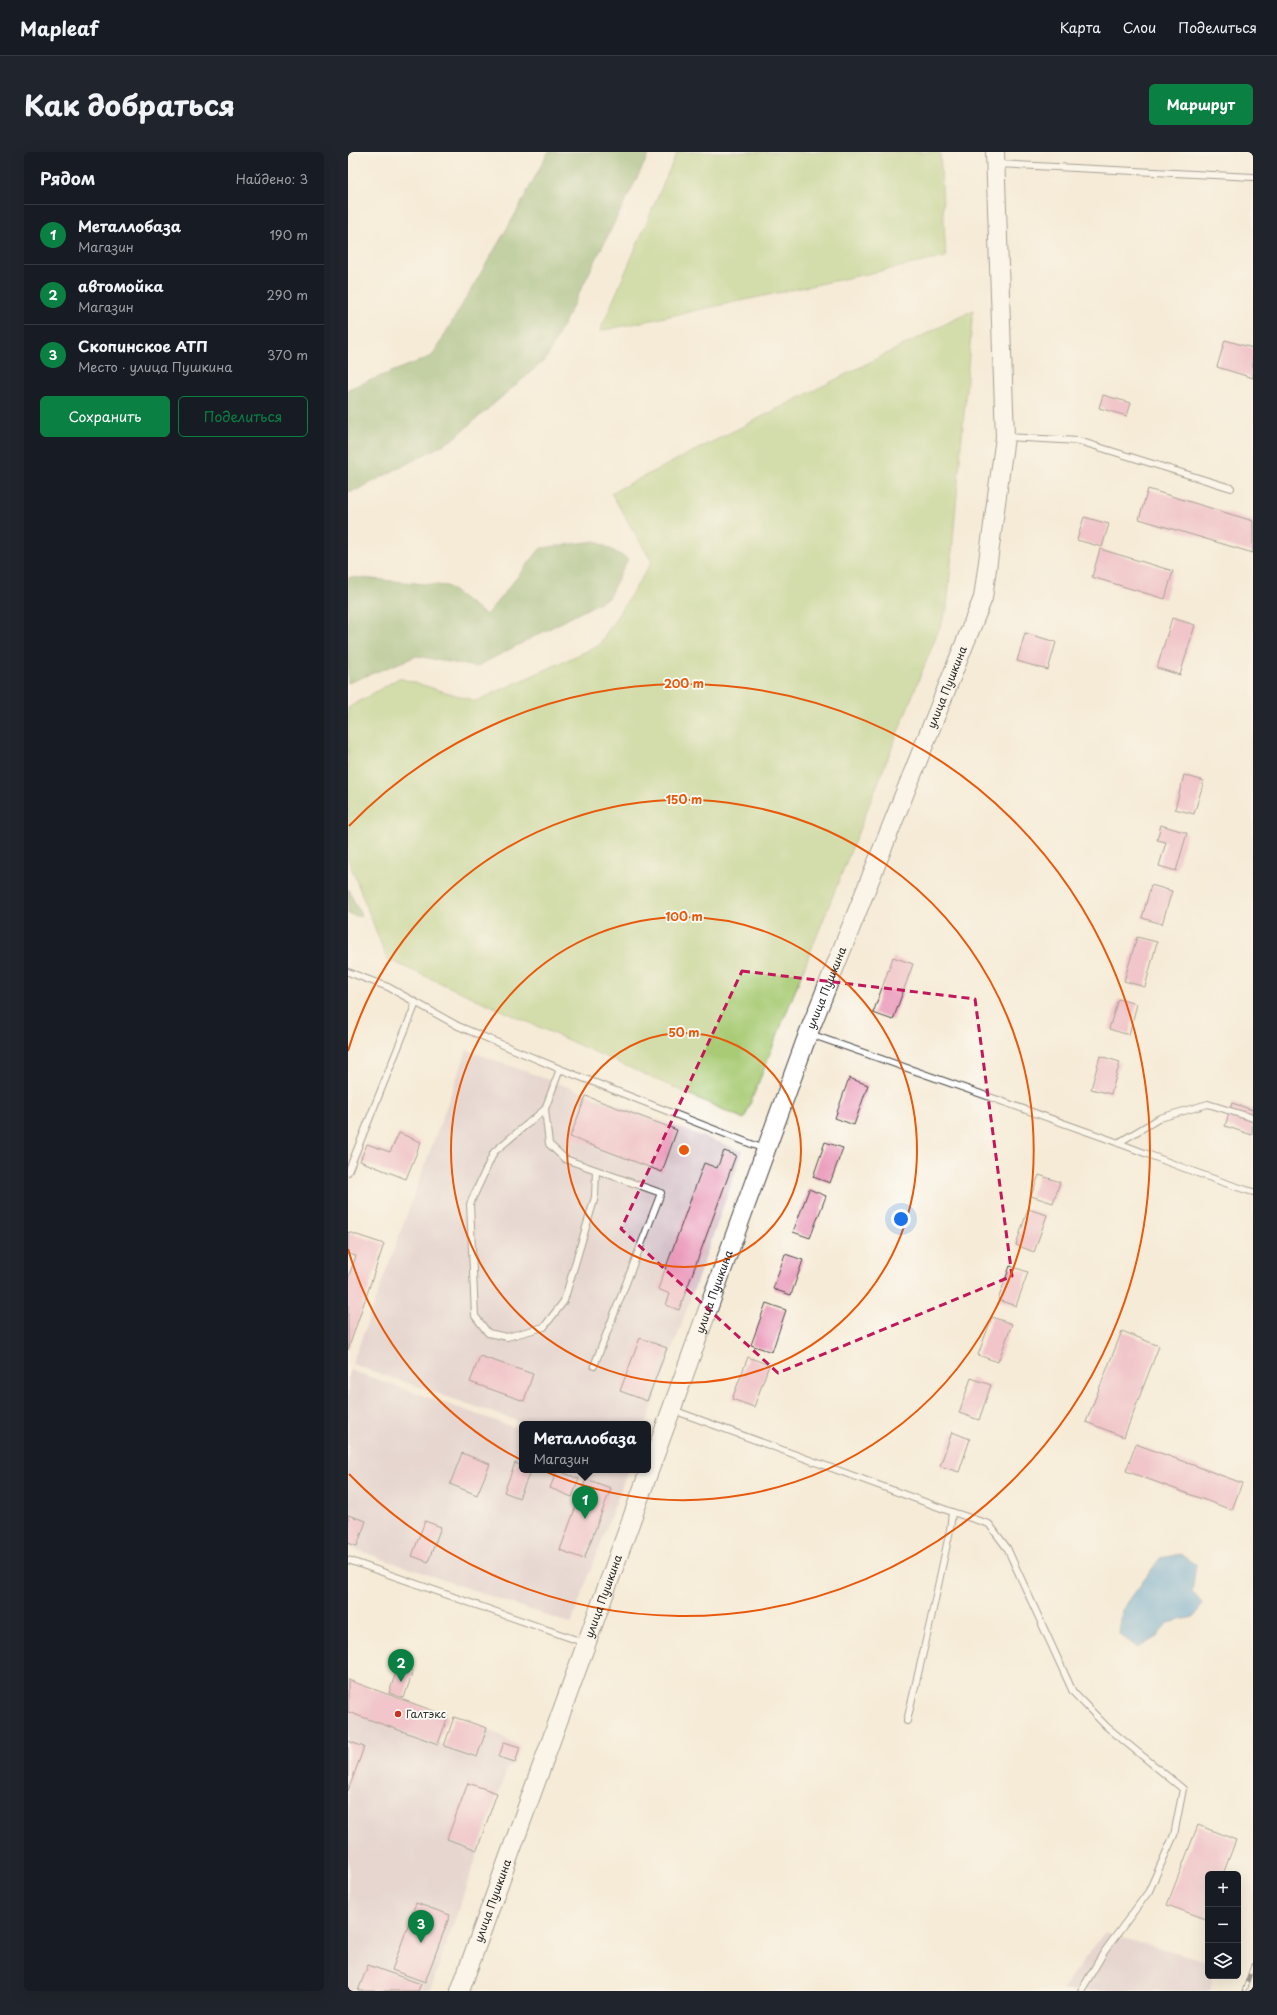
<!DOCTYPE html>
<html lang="ru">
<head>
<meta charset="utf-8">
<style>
  :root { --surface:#171b24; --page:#20242c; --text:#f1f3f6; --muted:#9ea1a6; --line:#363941; --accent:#0b8043 }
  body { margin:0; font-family:"Playpen Sans",sans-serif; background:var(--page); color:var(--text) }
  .controls { position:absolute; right:12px; bottom:12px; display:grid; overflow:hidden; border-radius:6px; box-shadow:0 4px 16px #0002 }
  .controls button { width:36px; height:36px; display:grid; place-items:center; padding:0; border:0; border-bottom:1px solid var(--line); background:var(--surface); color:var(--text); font:20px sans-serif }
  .you { position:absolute; left:553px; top:1067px; width:14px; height:14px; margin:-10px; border:3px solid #fff; border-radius:50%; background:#1a73e8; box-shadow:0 0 0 6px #1a73e833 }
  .badge { display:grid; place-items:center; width:26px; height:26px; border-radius:50%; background:var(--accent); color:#fff; font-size:13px; font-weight:700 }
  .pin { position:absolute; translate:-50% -33px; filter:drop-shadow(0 1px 2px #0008) }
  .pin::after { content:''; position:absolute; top:21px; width:14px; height:12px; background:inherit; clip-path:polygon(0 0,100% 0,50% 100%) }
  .popup { position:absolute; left:171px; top:1269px; width:132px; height:52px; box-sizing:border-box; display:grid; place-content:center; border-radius:6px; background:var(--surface); filter:drop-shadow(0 1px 3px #0005); font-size:13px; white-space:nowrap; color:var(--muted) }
  .popup b { font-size:15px; color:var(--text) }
  .popup::after { content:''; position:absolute; left:50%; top:100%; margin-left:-8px; border:8px solid transparent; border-top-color:var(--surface) }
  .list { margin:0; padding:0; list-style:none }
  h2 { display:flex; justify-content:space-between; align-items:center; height:52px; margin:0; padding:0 16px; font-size:17px }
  h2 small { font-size:13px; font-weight:400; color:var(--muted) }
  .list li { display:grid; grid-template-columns:26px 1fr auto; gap:12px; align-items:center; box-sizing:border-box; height:60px; padding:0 16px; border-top:1px solid var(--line) }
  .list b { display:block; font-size:15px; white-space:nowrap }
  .list p { margin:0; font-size:13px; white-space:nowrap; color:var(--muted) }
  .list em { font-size:13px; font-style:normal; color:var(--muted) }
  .actions { display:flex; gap:8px; padding:12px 16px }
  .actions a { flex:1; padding:9px 0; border:1px solid var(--accent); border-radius:6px; text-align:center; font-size:14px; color:var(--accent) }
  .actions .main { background:var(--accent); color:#fff }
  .icon { flex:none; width:22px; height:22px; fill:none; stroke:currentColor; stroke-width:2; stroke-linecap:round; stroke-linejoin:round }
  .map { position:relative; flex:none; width:905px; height:1839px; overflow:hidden; border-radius:6px }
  header { display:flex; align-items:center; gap:24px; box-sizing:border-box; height:56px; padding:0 20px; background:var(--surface); border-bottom:1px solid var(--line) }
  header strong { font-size:19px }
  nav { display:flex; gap:22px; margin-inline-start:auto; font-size:14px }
  .intro { display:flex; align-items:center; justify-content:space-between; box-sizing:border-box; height:96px; padding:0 24px }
  h1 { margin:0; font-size:28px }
  .button { padding:10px 18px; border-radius:6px; background:var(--accent); color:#fff; font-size:14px; font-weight:700 }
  main { display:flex; gap:24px; padding:0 24px }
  aside { flex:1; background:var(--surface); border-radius:6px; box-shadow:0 4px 16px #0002 }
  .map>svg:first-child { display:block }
</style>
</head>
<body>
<header>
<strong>Mapleaf</strong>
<nav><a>Карта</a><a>Слои</a><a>Поделиться</a></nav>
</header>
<div class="intro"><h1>Как добраться</h1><a class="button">Маршрут</a></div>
<main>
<aside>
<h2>Рядом<small>Найдено: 3</small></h2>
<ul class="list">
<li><span class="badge">1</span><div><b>Металлобаза</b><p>Магазин</p></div><em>190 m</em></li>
<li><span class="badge">2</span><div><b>автомойка</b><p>Магазин</p></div><em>290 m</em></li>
<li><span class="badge">3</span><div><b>Скопинское АТП</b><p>Место · улица Пушкина</p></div><em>370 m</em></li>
</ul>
<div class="actions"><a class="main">Сохранить</a><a>Поделиться</a></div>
</aside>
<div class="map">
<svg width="905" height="1839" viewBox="0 0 905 1839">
  <rect width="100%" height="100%" fill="#fdfcf7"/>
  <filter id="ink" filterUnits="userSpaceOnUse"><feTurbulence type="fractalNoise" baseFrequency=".025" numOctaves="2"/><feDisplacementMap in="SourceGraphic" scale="8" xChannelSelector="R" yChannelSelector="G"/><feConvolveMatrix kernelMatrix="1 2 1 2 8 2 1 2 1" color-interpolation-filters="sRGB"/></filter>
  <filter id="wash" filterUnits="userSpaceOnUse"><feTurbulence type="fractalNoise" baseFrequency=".012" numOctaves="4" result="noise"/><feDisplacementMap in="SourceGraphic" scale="16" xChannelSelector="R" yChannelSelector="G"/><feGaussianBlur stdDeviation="0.9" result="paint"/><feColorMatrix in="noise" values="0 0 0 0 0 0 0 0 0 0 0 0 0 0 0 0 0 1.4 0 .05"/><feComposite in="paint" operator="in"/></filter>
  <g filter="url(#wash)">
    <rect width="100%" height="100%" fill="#f6ebd7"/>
    <path fill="#d2bdc6" d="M119,898L395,999L298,1272H178L4,1212Z
      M2,1218L174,1278V1318H280L223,1472L0,1395V1223Z
      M0,1558L129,1605L139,1576L172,1595L167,1610L159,1617L82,1839H0Z
      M756,1781L860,1809V1824H864L863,1839H713Z"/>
    <path fill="#a9cb74" stroke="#6a7b50" d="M329,0H592L598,105L252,179Z
      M625,158L599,457L396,967L39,807L0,707V556L51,526L128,549L250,494L304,410L263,341Z"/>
    <path fill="#86af66" stroke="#586d48" d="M200,0H302L198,207L104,288L11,337L0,340V237L84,204L168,61Z
      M248,389L280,407L260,446L128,515L69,504L0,531V426L3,425L99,434L138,463L193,396Z
      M0,737L14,765L0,762Z"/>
    <path fill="#59a3d0" stroke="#42677e" d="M832,1402L848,1413L844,1440L855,1452L846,1465L819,1471L809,1485L790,1496L771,1482L774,1458L812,1406Z"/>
    <g id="blocks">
      <path fill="#ea97b9" d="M877,188L905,196V226L869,215Z
        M755,243L783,251L779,264L751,256Z
        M800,337L905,369V401L791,367Z
        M736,365L761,372L754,395L729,388Z
        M752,397L825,419L817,447L744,425Z
        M824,466L847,473L832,523L809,516Z
        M677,481L708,490L700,518L669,509Z
        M836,623L856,629L846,662L827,657Z
        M813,673L839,681L828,719L811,714L818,690L809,688Z
        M803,733L824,739L814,772L794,766Z
        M789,785L809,790L797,835L776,829Z
        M545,805L565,812L545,868L525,861Z
        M770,847L789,852L781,883L761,877Z
        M752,904L772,910L763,942L743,937Z
        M501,926L520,933L506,973L487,966Z
        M238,944L329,978L314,1020L222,985Z
        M884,951L905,958L904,983L877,974Z
        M51,981L73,990L58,1027L12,1009L19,992L42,1000Z
        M477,990L495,996L482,1031L465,1025Z
        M376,999L388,1003L331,1158L318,1153L322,1142L310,1137L356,1011L369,1016Z
        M691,1023L712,1030L705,1051L683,1044Z
        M461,1037L478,1044L462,1086L445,1080Z
        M680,1057L699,1063L686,1100L668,1093Z
        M0,1080L36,1092L0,1198V1126L8,1104L0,1102Z
        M437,1102L455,1108L443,1143L425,1137Z
        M662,1114L680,1120L668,1154L650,1148Z
        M418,1151L438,1158L424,1200L403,1193Z
        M644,1165L664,1172L650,1210L630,1203Z
        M774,1179L811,1194L776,1285L738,1270Z
        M292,1186L319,1196L299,1249L272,1239Z
        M132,1204L185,1222L176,1249L122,1230Z
        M400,1205L421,1213L406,1255L384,1247Z
        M623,1226L643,1233L631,1268L611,1261Z
        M604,1280L622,1287L611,1320L592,1314Z
        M788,1292L894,1331L884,1358L778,1319Z
        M114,1301L142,1312L129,1343L102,1332Z
        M167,1311L174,1314V1318H183L171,1346L156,1340Z
        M209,1318L231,1327L224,1345L202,1336Z
        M238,1327L263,1336L236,1407L212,1398Z
        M0,1363L18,1369L9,1394L0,1391Z
        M77,1369L93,1375L80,1410L64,1404Z
        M50,1514L65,1519L56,1546L41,1541Z
        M0,1528L100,1564L90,1592L0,1560Z
        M106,1565L139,1576L129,1605L96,1594Z
        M0,1589L16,1595L0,1639Z
        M156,1590L172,1595L167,1610L151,1605Z
        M120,1631L149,1641L129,1698L99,1687Z
        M850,1673L888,1688L875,1722H860V1761L858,1767L819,1753Z
        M68,1751L102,1763L77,1830L44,1818Z
        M20,1813L73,1832L70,1839H10Z"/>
    </g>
  </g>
  <g filter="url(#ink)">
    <use href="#blocks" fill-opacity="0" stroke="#494845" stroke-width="1"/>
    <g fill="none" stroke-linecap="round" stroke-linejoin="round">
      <defs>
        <path id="service" d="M649,12L905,25
          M659,285L731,289L883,336
          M0,820L40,835L110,874L212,917L416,997
          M462,882C560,916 659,951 757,986C806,1004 855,1025 905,1040
          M212,917L197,957L201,992L217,1007L313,1041L246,1214
          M197,957L146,1000L122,1052L127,1164L140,1181L159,1185L196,1175L216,1149L247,1045L248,1018
          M770,991L812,966L860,952L905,966
          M0,1020L68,851
          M325,1258L604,1360L602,1378L582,1471L559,1569
          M604,1360L641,1372L659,1396L725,1540L759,1575L835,1637L826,1683L801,1739L756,1800L733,1839
          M0,1408L237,1491"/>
        <g id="secondary">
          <path id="s1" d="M112,1839L460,882L635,446L657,285L647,0"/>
        </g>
      </defs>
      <use href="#service" stroke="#494845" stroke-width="8"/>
      <use href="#secondary" stroke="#494845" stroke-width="20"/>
      <use href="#service" stroke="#fff" stroke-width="6"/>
      <use href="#secondary" stroke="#fff" stroke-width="18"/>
      <defs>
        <path id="rail" d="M896,1839L905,1813"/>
      </defs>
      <use href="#rail" stroke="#2b2b2b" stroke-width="4.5"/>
      <use href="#rail" stroke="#fdfcf7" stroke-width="3" stroke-dasharray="9" stroke-linecap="butt"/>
    </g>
  </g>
  <path d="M0 0H905V1839H0ZM394,819L627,847L664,1124L430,1221L273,1077Z" fill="#f6ebd7" fill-opacity=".55" fill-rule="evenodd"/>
  <path fill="none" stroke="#c2185b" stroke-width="3" stroke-dasharray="8 5" stroke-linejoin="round" d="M394,819L627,847L664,1124L430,1221L273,1077Z"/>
  <g fill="none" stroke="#e8590c" stroke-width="2">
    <circle cx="336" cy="998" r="117"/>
    <circle cx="336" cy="998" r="233"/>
    <path d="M0 899A350 350 0 1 1 0 1097"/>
    <path d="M1 674A466 466 0 1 1 1 1322"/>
  </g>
  <circle fill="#c8321e" stroke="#fdfcf7" stroke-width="1.5" cx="50" cy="1562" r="4"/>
  <g text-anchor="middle" stroke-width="3.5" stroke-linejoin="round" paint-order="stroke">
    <g font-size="11" fill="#2b2b2b" stroke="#fdfcf7">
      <text dy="4" stroke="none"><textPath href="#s1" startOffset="1392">улица Пушкина</textPath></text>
      <text dy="4" stroke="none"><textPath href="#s1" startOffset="1068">улица Пушкина</textPath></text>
      <text dy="4" stroke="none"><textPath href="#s1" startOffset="744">улица Пушкина</textPath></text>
      <text dy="4" stroke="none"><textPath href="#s1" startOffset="420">улица Пушкина</textPath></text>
      <text dy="4" stroke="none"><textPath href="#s1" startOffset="96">улица Пушкина</textPath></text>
    </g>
    <g font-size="11" fill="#2b2b2b" stroke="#fdfcf7" text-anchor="start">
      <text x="58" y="1566">Галтэкс</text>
    </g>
  </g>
  <circle cx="336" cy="998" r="6" fill="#e8590c" stroke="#fdfcf7" stroke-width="2"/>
  <g font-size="12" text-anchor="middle" font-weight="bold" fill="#e8590c" stroke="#fdfcf7" stroke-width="3.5" stroke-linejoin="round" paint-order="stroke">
    <text x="336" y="536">200 m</text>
    <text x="336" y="652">150 m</text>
    <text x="336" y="769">100 m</text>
    <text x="336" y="885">50 m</text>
  </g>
</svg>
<div class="controls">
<button>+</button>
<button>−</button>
<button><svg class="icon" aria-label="layers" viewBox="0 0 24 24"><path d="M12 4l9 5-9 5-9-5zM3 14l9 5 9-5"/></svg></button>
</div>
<div class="you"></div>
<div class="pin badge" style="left:237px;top:1367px">1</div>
<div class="popup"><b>Металлобаза</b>Магазин</div>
<div class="pin badge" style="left:53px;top:1530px">2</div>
<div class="pin badge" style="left:73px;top:1791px">3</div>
</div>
</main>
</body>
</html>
